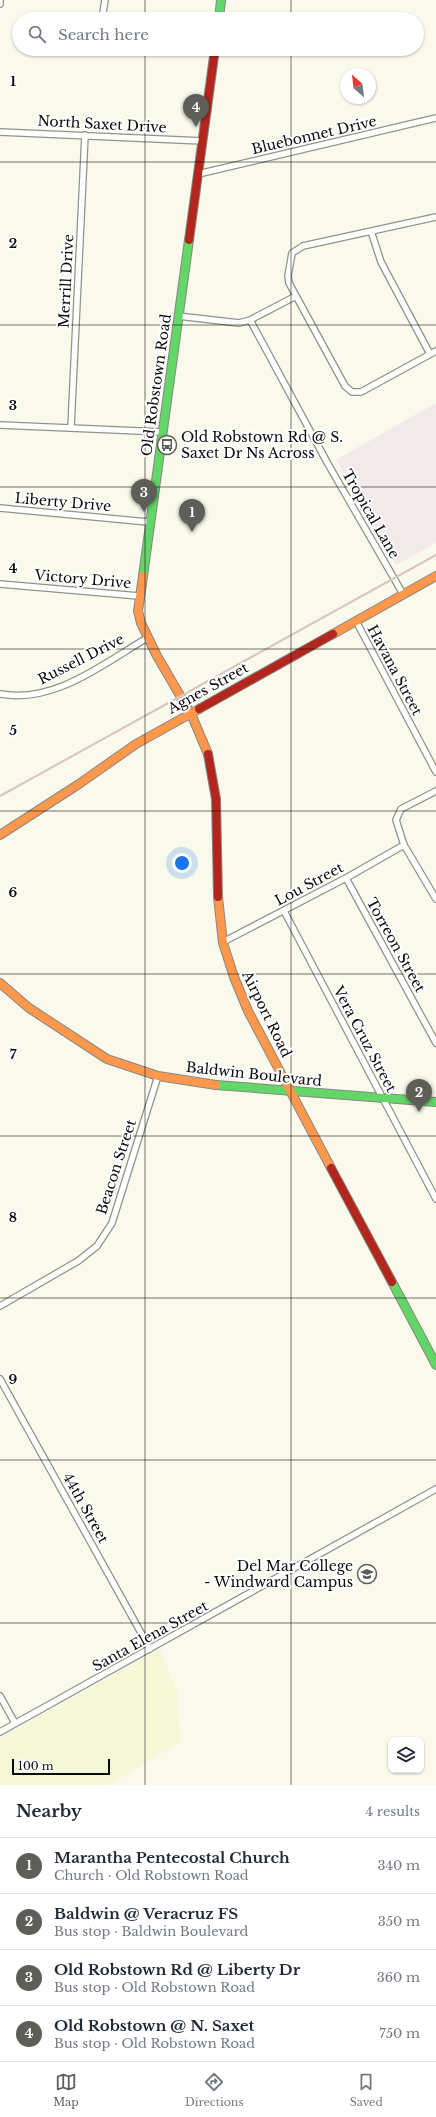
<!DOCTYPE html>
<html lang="en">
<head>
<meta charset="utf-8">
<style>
  :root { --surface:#fff; --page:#f6f6f7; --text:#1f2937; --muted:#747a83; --line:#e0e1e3; --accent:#5e5e59 }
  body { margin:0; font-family:"Libre Baskerville",serif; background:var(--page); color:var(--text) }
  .controls { position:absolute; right:12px; bottom:12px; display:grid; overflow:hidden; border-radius:8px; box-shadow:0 1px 3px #0004 }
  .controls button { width:36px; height:36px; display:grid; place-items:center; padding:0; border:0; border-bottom:1px solid var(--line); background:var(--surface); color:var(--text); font:20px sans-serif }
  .compass { position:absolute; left:340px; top:68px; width:36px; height:36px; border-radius:50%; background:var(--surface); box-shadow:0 1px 3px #0004; rotate:332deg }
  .scale { position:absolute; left:12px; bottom:10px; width:98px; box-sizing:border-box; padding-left:4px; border:2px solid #0a0a0a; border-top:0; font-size:11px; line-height:14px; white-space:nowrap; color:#0a0a0a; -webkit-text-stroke:3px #fff; paint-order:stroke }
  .you { position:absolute; left:182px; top:863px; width:14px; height:14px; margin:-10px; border:3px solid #fff; border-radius:50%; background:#1a73e8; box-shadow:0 0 0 6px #1a73e833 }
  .badge { display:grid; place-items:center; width:26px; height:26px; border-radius:50%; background:var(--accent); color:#fff; font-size:13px; font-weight:700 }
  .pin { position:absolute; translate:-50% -33px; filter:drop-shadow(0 1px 2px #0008) }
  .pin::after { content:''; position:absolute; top:21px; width:14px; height:12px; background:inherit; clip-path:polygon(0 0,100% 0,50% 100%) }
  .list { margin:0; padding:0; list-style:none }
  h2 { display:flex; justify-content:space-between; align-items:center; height:52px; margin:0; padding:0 16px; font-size:17px }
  h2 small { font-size:13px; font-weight:400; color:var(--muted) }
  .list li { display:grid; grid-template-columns:26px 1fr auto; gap:12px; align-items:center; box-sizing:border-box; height:56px; padding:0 16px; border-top:1px solid var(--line) }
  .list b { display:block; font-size:15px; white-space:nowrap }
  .list p { margin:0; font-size:13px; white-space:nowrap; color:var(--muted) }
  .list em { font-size:13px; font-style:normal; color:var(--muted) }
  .icon { flex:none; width:22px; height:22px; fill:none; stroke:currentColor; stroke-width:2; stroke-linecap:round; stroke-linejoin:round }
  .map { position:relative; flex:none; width:436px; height:1785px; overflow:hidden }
  .search { position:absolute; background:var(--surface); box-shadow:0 1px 3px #0004; left:12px; right:12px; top:12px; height:44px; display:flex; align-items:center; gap:10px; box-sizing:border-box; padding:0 14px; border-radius:22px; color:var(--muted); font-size:15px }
  .sheet { height:276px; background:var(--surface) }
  nav { display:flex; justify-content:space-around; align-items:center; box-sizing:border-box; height:56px; border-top:1px solid var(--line); background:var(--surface); font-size:11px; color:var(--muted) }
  nav a { display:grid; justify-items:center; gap:2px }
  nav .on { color:var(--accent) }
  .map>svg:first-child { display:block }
</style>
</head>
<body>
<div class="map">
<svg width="436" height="1785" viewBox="0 0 436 1785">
  <rect width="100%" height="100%" fill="#f9f9ec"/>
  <path fill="#f1e9ea" d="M436,403V543L396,565L336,460Z"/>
  <path fill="#f5f8d6" d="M160,1649L177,1692L180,1742L109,1785H0V1739Z"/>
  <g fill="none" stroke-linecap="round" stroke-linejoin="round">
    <defs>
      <path id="street" d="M0,4V0
        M102,19L105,0
        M0,132L203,141
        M198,174L436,118
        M436,217L303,246L292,253L288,276L289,283L345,386L352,392H361L436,351
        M371,231L381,262L430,354
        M178,316L239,323L250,320L296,296
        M250,320L328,464L403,594
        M0,425L163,432
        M71,427L85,135
        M0,508L148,522
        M0,584L139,596
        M356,621L436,772
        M0,694C54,704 103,664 147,638
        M436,791L401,809L396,820L404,845L436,899
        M346,878L436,1043
        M284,911L436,1199
        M223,942L346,878L404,845
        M0,1306L78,1261L97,1246L112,1223L158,1076
        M0,1379L150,1649
        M0,1696L15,1723
        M0,1732L436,1489"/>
      <path id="fast" d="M219,19L221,0
        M143,576L189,240
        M216,1085L436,1102
        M392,1282L436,1365"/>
      <path id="slow" d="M143,576L138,611L141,623L157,656L192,716L208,754
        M333,634L436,576
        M0,835L79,784L136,744L199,709
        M218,897L223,943L234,977L248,1011L331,1168
        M0,983L29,1008L107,1059L158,1076L216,1085"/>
      <path id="jam" d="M189,240L215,49
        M199,709L333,634
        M208,754L216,799L218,897
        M331,1168L392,1282"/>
    </defs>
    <use href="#street" stroke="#92928c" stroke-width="8"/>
    <use href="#fast" stroke="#888882" stroke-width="10"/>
    <use href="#slow" stroke="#888882" stroke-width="10"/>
    <use href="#jam" stroke="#888882" stroke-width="10"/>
    <use href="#street" stroke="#fefefc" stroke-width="5.5"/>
    <use href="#fast" stroke="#63d668" stroke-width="8"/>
    <use href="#slow" stroke="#ff974d" stroke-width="8"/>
    <use href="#jam" stroke="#b3261e" stroke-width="8"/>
    <path stroke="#d7c6c1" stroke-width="2" d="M0,796L436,555"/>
  </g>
  <path fill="none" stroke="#0a0a0a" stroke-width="1" stroke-opacity="0.55" d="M145,0V19M291,0V19M145,49V1785M291,49V1785M0,162H436M0,325H436M0,487H436M0,649H436M0,811H436M0,974H436M0,1136H436M0,1298H436M0,1460H436M0,1623H436"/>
  <defs>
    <symbol id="bus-ring" viewBox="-11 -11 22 22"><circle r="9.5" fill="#fff" stroke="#5e5e59" stroke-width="1.5"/><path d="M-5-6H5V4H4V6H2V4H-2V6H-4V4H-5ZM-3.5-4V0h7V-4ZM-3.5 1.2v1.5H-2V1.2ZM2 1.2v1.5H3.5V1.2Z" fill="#5e5e59"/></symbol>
    <symbol id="university-ring" viewBox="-11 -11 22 22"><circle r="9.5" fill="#fff" stroke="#5e5e59" stroke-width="1.5"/><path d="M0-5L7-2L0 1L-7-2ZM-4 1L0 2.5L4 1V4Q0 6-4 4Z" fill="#5e5e59"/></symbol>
  </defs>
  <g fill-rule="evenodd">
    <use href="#bus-ring" x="156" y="434" width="22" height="22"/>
    <use href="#university-ring" x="356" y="1563" width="22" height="22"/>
  </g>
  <g text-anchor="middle" stroke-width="4" stroke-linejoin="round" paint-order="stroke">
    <g font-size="14" fill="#0a0a0a" stroke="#fff">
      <text transform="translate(102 124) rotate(3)" y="5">North Saxet Drive</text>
      <text transform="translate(314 135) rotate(-13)" y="5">Bluebonnet Drive</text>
      <text transform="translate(66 281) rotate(-87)" y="5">Merrill Drive</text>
      <text transform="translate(156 385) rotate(-82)" y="5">Old Robstown Road</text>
      <text transform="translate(63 502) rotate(5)" y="5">Liberty Drive</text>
      <text transform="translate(371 514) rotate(60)" y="5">Tropical Lane</text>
      <text transform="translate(83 579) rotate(5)" y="5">Victory Drive</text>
      <text transform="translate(81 659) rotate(-27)" y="5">Russell Drive</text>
      <text transform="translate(395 670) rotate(62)" y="5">Havana Street</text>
      <text transform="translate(208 688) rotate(-29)" y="5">Agnes Street</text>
      <text transform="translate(309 884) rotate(-28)" y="5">Lou Street</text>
      <text transform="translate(396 945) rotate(61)" y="5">Torreon Street</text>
      <text transform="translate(267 1014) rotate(64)" y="5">Airport Road</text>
      <text transform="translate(365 1039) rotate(62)" y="5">Vera Cruz Street</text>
      <text transform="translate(254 1074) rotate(6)" y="5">Baldwin Boulevard</text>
      <text transform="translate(116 1167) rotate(-72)" y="5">Beacon Street</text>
      <text transform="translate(86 1508) rotate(61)" y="5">44th Street</text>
      <text transform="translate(150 1636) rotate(-29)" y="5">Santa Elena Street</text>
    </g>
    <g font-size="14" fill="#0a0a0a" stroke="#fff" text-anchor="start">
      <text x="181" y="442">Old Robstown Rd @ S.<tspan x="181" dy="16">Saxet Dr Ns Across</tspan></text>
      <text x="353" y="1571" text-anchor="end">Del Mar College<tspan x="353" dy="16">- Windward Campus</tspan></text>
    </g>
  </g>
  <g font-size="13" text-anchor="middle" font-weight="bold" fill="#0a0a0a" stroke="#fff" stroke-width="4" stroke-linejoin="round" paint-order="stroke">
    <text x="13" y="86">1</text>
    <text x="13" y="248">2</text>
    <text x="13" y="410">3</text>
    <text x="13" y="573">4</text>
    <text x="13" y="735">5</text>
    <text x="13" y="897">6</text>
    <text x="13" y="1059">7</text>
    <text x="13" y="1222">8</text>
    <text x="13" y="1384">9</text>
  </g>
</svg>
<div class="controls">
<button><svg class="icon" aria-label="layers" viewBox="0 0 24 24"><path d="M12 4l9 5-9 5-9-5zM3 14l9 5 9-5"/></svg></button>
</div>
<svg class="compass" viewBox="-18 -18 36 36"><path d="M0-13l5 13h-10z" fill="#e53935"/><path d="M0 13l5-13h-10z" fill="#747a83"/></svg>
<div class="scale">100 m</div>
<div class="you"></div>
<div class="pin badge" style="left:192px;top:532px">1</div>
<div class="pin badge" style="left:419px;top:1112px">2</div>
<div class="pin badge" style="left:144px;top:512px">3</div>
<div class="pin badge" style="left:196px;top:127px">4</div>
<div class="search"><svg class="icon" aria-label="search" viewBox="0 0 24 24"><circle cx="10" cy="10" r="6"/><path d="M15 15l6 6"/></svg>Search here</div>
</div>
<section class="sheet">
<h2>Nearby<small>4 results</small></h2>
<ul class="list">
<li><span class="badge">1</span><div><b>Marantha Pentecostal Church</b><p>Church · Old Robstown Road</p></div><em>340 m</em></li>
<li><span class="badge">2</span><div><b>Baldwin @ Veracruz FS</b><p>Bus stop · Baldwin Boulevard</p></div><em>350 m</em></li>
<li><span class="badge">3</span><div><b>Old Robstown Rd @ Liberty Dr</b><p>Bus stop · Old Robstown Road</p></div><em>360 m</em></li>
<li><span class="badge">4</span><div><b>Old Robstown @ N. Saxet</b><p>Bus stop · Old Robstown Road</p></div><em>750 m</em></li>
</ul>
</section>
<nav>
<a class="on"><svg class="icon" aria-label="map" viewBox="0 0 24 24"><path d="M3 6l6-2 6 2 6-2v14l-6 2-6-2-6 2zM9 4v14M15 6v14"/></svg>Map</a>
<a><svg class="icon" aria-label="directions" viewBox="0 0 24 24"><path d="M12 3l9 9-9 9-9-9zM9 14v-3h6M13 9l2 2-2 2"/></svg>Directions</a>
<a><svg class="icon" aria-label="saved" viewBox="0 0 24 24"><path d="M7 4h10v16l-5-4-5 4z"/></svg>Saved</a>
</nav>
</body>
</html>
